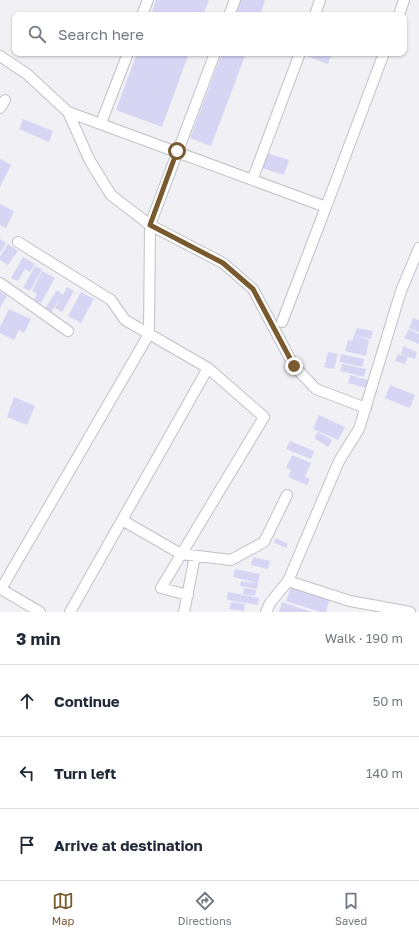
<!DOCTYPE html>
<html lang="en">
<head>
<meta charset="utf-8">
<style>
  :root { --surface:#fff; --page:#f6f6f7; --text:#1f2937; --muted:#747a83; --line:#e0e1e3; --accent:#795a2f }
  body { margin:0; font-family:"Golos Text",sans-serif; background:var(--page); color:var(--text) }
  .stop { position:absolute; width:12px; height:12px; margin:-9px; border:3px solid #795a2f; border-radius:50%; background:#fff }
  .stop.end { background:#795a2f; border-color:#fff; box-shadow:0 1px 4px #0008 }
  .list { margin:0; padding:0; list-style:none }
  h2 { display:flex; justify-content:space-between; align-items:center; height:52px; margin:0; padding:0 16px; font-size:17px }
  h2 small { font-size:13px; font-weight:400; color:var(--muted) }
  .list li { display:grid; grid-template-columns:26px 1fr auto; gap:12px; align-items:center; box-sizing:border-box; height:72px; padding:0 16px; border-top:1px solid var(--line) }
  .list b { display:block; font-size:15px; white-space:nowrap }
  .list em { font-size:13px; font-style:normal; color:var(--muted) }
  .icon { flex:none; width:22px; height:22px; fill:none; stroke:currentColor; stroke-width:2; stroke-linecap:round; stroke-linejoin:round }
  .map { position:relative; flex:none; width:419px; height:612px; overflow:hidden }
  .search { position:absolute; background:var(--surface); box-shadow:0 1px 3px #0004; left:12px; right:12px; top:12px; height:44px; display:flex; align-items:center; gap:10px; box-sizing:border-box; padding:0 14px; border-radius:8px; color:var(--muted); font-size:15px }
  .sheet { height:268px; background:var(--surface) }
  nav { display:flex; justify-content:space-around; align-items:center; box-sizing:border-box; height:56px; border-top:1px solid var(--line); background:var(--surface); font-size:11px; color:var(--muted) }
  nav a { display:grid; justify-items:center; gap:2px }
  nav .on { color:var(--accent) }
  .map>svg:first-child { display:block }
</style>
</head>
<body>
<div class="map">
<svg width="419" height="612" viewBox="0 0 419 612">
  <rect width="100%" height="100%" fill="#f1f1f5"/>
  <path fill="#d7d5f4" d="M156,0H209L203,15H151Z
    M241,0H265L260,15H236Z
    M137,53H189L162,127L116,110Z
    M222,53H246L211,146L190,138Z
    M305,53H332L328,64L304,55Z
    M23,119L53,131L49,142L19,129Z
    M267,153L289,160L284,175L262,168Z
    M0,159L11,165L0,187Z
    M0,204L14,211L6,228L0,225Z
    M0,239L6,243L0,253Z
    M8,244L18,251L8,265L0,260V256Z
    M23,257L35,264L30,272L25,269L18,281L11,278Z
    M35,266L42,269L30,291L23,288Z
    M42,271L55,278L41,303L34,300L37,294L32,291Z
    M67,287L74,291L62,312L55,308L61,297L50,314L44,310L57,290L63,295Z
    M0,291L7,296L0,308Z
    M81,292L94,299L81,323L68,316Z
    M9,309L31,319L24,333L19,330L14,340L0,333V327Z
    M413,318L419,320V332L409,328Z
    M357,328L373,331L371,339L357,336L369,340L366,356L345,351L348,340L352,341Z
    M409,329L419,334V344L404,338Z
    M403,346L417,352L415,359L401,354Z
    M328,352L338,354L334,369L324,367Z
    M341,354L364,359L363,367L339,362Z
    M398,354L408,357L405,364L395,361Z
    M342,364L366,369L364,377L340,371Z
    M350,375L368,380L366,388L348,383Z
    M390,385L415,395L410,408L385,398Z
    M14,397L35,406L27,425L7,417Z
    M319,415L345,427L338,440L313,429Z
    M318,432L332,440L328,447L314,438Z
    M290,441L314,451L311,459L286,449Z
    M292,455L311,463L305,477L310,479L307,485L288,477L291,470L286,468Z
    M276,538L288,544L286,548L273,542Z
    M253,557L270,561L268,569L251,565Z
    M235,569L260,574L258,583L233,577Z
    M241,581L258,583L257,589L240,586Z
    M292,584L331,596L326,612H320L286,601Z
    M244,588L256,590L255,596L243,594Z
    M228,592L259,598L258,605L227,600Z
    M231,602L245,604L244,611L229,609Z
    M282,602L312,612H279Z"/>
  <g fill="none" stroke-linecap="round" stroke-linejoin="round">
    <defs>
      <path id="street" d="M142,15L148,0
        M229,15L235,0
        M315,15L320,0
        M399,15L404,0
        M0,56L27,74L68,112L326,207L282,322
        M0,108L5,100
        M68,112L90,161L111,195L150,225L223,263L253,289L294,366L316,389L366,408
        M101,123L128,53
        M253,178L300,53
        M326,207L384,53
        M18,242L111,300L125,320L208,368L264,417L161,588L188,595
        M0,283L68,331
        M122,520L181,554L231,560L264,542L287,495
        M288,581L350,601L410,612
        M40,612L1,589L149,334L150,225L215,53
        M70,612L208,368
        M184,612L195,556
        M266,612L270,603L288,581L339,461L359,429L401,291L419,248"/>
    </defs>
    <use href="#street" stroke="#c1c1c5" stroke-width="12"/>
    <use href="#street" stroke="#fff" stroke-width="10"/>
  </g>
  <g fill="none" stroke-linecap="round" stroke-linejoin="round">
    <path stroke="#795a2f" stroke-width="5" d="M177,151L150,225L223,263L253,289L294,366"/>
  </g>
</svg>
<div class="stop" style="left:177px;top:151px"></div>
<div class="stop end" style="left:294px;top:366px"></div>
<div class="search"><svg class="icon" aria-label="search" viewBox="0 0 24 24"><circle cx="10" cy="10" r="6"/><path d="M15 15l6 6"/></svg>Search here</div>
</div>
<section class="sheet">
<h2>3 min<small>Walk · 190 m</small></h2>
<ul class="list">
<li><svg class="icon" aria-label="ahead" viewBox="0 0 24 24"><path d="M12 20V5M6 11l6-6 6 6"/></svg><div><b>Continue</b></div><em>50 m</em></li>
<li><svg class="icon" aria-label="left" viewBox="0 0 24 24"><path d="M17 20v-9H6M10 6l-5 5 5 5"/></svg><div><b>Turn left</b></div><em>140 m</em></li>
<li><svg class="icon" aria-label="arrive" viewBox="0 0 24 24"><path d="M6 21V4h12l-3 4 3 4H6"/></svg><div><b>Arrive at destination</b></div></li>
</ul>
</section>
<nav>
<a class="on"><svg class="icon" aria-label="map" viewBox="0 0 24 24"><path d="M3 6l6-2 6 2 6-2v14l-6 2-6-2-6 2zM9 4v14M15 6v14"/></svg>Map</a>
<a><svg class="icon" aria-label="directions" viewBox="0 0 24 24"><path d="M12 3l9 9-9 9-9-9zM9 14v-3h6M13 9l2 2-2 2"/></svg>Directions</a>
<a><svg class="icon" aria-label="saved" viewBox="0 0 24 24"><path d="M7 4h10v16l-5-4-5 4z"/></svg>Saved</a>
</nav>
</body>
</html>
